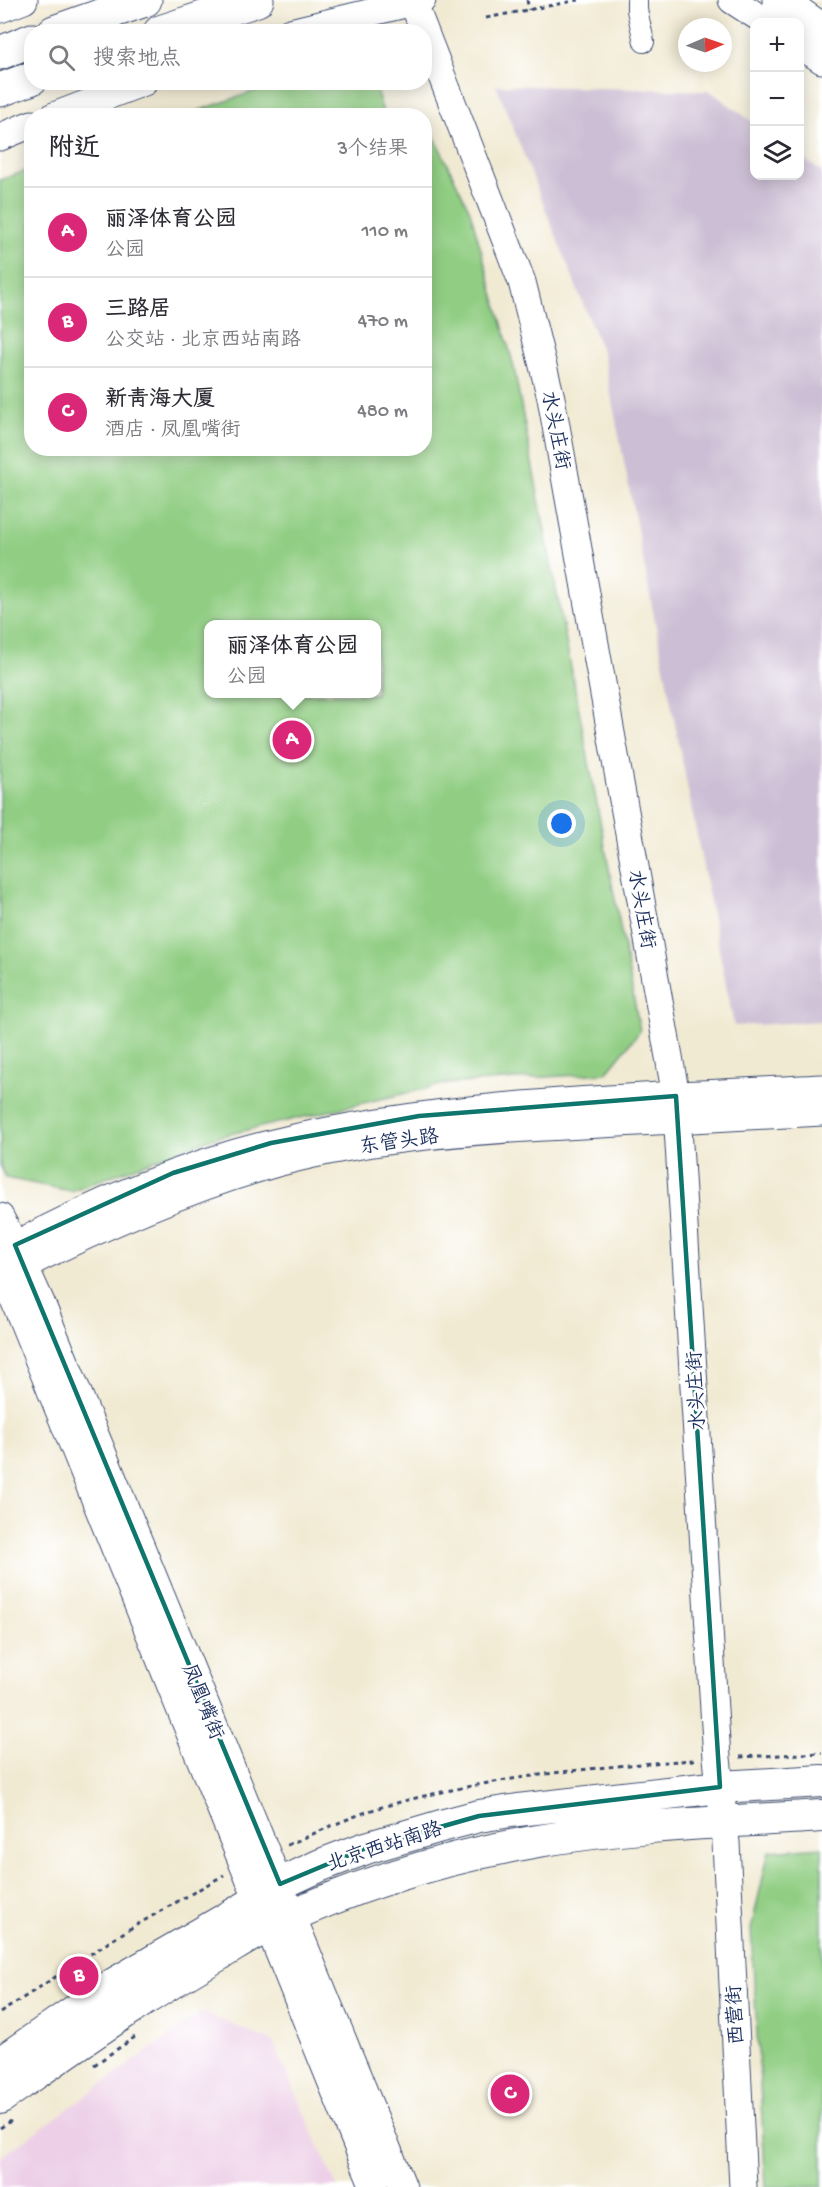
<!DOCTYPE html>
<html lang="zh">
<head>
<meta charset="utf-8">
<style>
  :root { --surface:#fff; --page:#f2f2f3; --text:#2b2b33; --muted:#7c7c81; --line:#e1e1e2; --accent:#db2777 }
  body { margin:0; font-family:"Gochi Hand","LXGW WenKai TC",sans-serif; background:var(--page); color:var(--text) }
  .controls { position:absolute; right:18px; top:18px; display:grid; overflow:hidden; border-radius:12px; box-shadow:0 3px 15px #0003 }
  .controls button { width:54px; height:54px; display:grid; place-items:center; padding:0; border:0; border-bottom:2px solid var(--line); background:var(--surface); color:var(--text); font:30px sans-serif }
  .compass { position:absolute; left:678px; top:18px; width:54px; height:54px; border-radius:50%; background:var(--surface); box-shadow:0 3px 15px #0003; rotate:88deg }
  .you { position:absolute; left:562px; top:824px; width:21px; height:21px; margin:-15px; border:4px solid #fff; border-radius:50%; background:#1a73e8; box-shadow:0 0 0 9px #1a73e833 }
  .badge { display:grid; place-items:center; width:39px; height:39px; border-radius:50%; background:var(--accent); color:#fff; font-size:20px; font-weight:700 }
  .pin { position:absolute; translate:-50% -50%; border:3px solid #fff; box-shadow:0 2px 6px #0006 }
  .popup { position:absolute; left:204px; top:620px; width:177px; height:78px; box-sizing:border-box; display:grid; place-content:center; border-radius:12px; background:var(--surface); filter:drop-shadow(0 2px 4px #0005); font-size:20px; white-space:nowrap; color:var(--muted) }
  .popup b { font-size:22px; color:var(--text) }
  .popup::after { content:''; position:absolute; left:50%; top:100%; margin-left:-12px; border:12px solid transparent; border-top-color:var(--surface) }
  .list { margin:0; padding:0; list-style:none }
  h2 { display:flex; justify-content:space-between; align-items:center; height:78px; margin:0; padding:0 24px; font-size:26px }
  h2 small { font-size:20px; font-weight:400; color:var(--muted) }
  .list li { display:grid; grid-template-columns:39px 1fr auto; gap:18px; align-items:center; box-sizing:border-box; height:90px; padding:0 24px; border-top:2px solid var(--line) }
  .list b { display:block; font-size:22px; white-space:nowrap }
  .list p { margin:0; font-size:20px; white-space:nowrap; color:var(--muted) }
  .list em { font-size:20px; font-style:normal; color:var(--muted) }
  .icon { flex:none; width:33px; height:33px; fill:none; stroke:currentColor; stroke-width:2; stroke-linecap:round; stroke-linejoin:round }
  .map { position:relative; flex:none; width:822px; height:2187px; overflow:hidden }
  .search { position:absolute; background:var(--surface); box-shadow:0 3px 15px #0003; left:24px; top:24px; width:408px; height:66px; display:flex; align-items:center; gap:15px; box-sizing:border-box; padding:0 21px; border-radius:24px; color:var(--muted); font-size:22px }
  .panel { position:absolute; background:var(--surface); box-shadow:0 3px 15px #0003; left:24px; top:108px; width:408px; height:348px; border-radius:24px }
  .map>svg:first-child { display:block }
</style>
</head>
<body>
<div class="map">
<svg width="822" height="2187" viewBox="0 0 822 2187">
  <rect width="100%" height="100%" fill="#fff"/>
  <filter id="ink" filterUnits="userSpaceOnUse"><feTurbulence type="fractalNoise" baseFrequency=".0167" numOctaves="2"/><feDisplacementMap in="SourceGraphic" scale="12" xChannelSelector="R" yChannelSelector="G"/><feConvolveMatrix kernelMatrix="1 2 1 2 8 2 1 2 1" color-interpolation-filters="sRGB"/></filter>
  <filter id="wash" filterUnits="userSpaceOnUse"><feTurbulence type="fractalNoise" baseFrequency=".008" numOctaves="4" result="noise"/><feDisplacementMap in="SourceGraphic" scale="24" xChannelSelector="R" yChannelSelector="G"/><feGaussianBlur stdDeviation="1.35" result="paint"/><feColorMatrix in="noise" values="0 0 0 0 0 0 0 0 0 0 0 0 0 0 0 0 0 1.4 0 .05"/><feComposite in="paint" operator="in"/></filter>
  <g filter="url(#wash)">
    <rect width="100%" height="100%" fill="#f1ead3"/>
    <path fill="#edd0e8" d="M202,2012L273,2042L337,2187H0V2158Z"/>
    <path fill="#ccbed4" d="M496,85L710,91L754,123V176H800V156L822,172V1021L734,1026L603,354Z"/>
    <path fill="#91ce83" stroke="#567e70" stroke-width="1.5" fill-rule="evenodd" d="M281,82L374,83L384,115H186Z
      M425,130H431L470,211L513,363L640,1031L606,1073L445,1084L213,1138L71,1191L6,1178L0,1165V180L31,169L32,448H424ZM208,624H376V694H208Z
      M822,1847V2187H766L751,1929L769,1851Z"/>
  </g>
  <g filter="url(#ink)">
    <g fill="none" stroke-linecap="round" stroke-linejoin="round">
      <defs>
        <path id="street" d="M637,0V10L644,42"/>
        <path id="secondary" d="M732,0L766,22
          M413,2L522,282L551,398L676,1096L717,1758L726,1843L743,2187
          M0,9L24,0
          M290,32L422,0
          M800,45L822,60
          M54,116L144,82
          M0,137L32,124
          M0,1217L15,1245L42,1305L403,2187
          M0,1253C86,1207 178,1166 273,1143C451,1100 639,1098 822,1088
          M0,1265L374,2187
          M9,1273C95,1229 184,1189 277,1163C376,1136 480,1130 582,1125C662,1121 742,1116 822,1112"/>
        <path id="primary" d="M0,2063L114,1984L257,1901L280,1884L321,1865L366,1848L441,1826L479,1816L518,1810L720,1787L822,1781
          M0,2098C72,2048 143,1997 220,1954C237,1944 253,1933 271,1925C355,1885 446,1857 538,1841C631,1825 728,1822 822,1816"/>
        <path id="highway" d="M779,0L822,30
          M54,32L145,0
          M160,32L257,0
          M0,53L32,40
          M0,90L32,78"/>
      </defs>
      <use href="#street" stroke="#3b4b70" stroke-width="22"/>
      <use href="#secondary" stroke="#3b4b70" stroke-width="29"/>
      <use href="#primary" stroke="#3b4b70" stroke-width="34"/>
      <use href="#highway" stroke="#3b4b70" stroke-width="35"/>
      <path stroke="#3b4b70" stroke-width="3" stroke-dasharray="4.5 4.5" stroke-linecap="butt" d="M527,0L529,10
        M486,18L579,0
        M740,1757L822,1753
        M287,1845C316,1833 345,1819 375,1809C477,1779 588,1767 694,1760
        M0,2013L126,1931L224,1875
        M94,2065L135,2037
        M0,2128L11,2121"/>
      <use href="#street" stroke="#fff" stroke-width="20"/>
      <use href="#secondary" stroke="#fff" stroke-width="27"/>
      <use href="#primary" stroke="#fff" stroke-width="32"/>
      <use href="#highway" stroke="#fff" stroke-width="33"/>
    </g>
  </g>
  <path fill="none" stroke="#0f766e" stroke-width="4.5" stroke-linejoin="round" d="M676,1096L720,1787L479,1816L366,1848L280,1884L15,1245L173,1173L271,1143L419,1116Z"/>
  <g text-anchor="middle" stroke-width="5" stroke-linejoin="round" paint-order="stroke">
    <g font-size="20" fill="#1b2f5e" stroke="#fff">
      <text transform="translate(557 430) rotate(79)" y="7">水头庄街</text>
      <text transform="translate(643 909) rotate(80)" y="7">水头庄街</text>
      <text transform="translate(399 1140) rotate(-8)" y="7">东管头路</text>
      <text transform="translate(695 1391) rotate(-93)" y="7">水头庄街</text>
      <text transform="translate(204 1701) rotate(68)" y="7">凤凰嘴街</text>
      <text transform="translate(384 1845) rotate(-18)" y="7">北京西站南路</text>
      <text transform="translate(734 2015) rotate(-93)" y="7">西营街</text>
    </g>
  </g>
</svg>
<div class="controls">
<button>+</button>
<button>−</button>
<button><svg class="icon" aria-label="layers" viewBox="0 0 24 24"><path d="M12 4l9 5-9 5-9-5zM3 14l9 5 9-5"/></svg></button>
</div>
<svg class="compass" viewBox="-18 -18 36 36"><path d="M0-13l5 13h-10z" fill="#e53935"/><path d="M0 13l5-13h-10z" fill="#7c7c81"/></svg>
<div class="you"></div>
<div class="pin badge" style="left:292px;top:740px">A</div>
<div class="popup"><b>丽泽体育公园</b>公园</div>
<div class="pin badge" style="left:79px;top:1976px">B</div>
<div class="pin badge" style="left:510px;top:2094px">C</div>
<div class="search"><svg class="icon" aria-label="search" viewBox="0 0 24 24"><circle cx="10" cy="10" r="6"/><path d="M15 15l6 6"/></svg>搜索地点</div>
<section class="panel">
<h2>附近<small>3个结果</small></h2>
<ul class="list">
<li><span class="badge">A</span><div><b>丽泽体育公园</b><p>公园</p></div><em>110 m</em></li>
<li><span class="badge">B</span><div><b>三路居</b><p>公交站 · 北京西站南路</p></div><em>470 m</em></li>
<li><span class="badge">C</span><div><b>新青海大厦</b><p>酒店 · 凤凰嘴街</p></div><em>480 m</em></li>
</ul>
</section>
</div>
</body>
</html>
